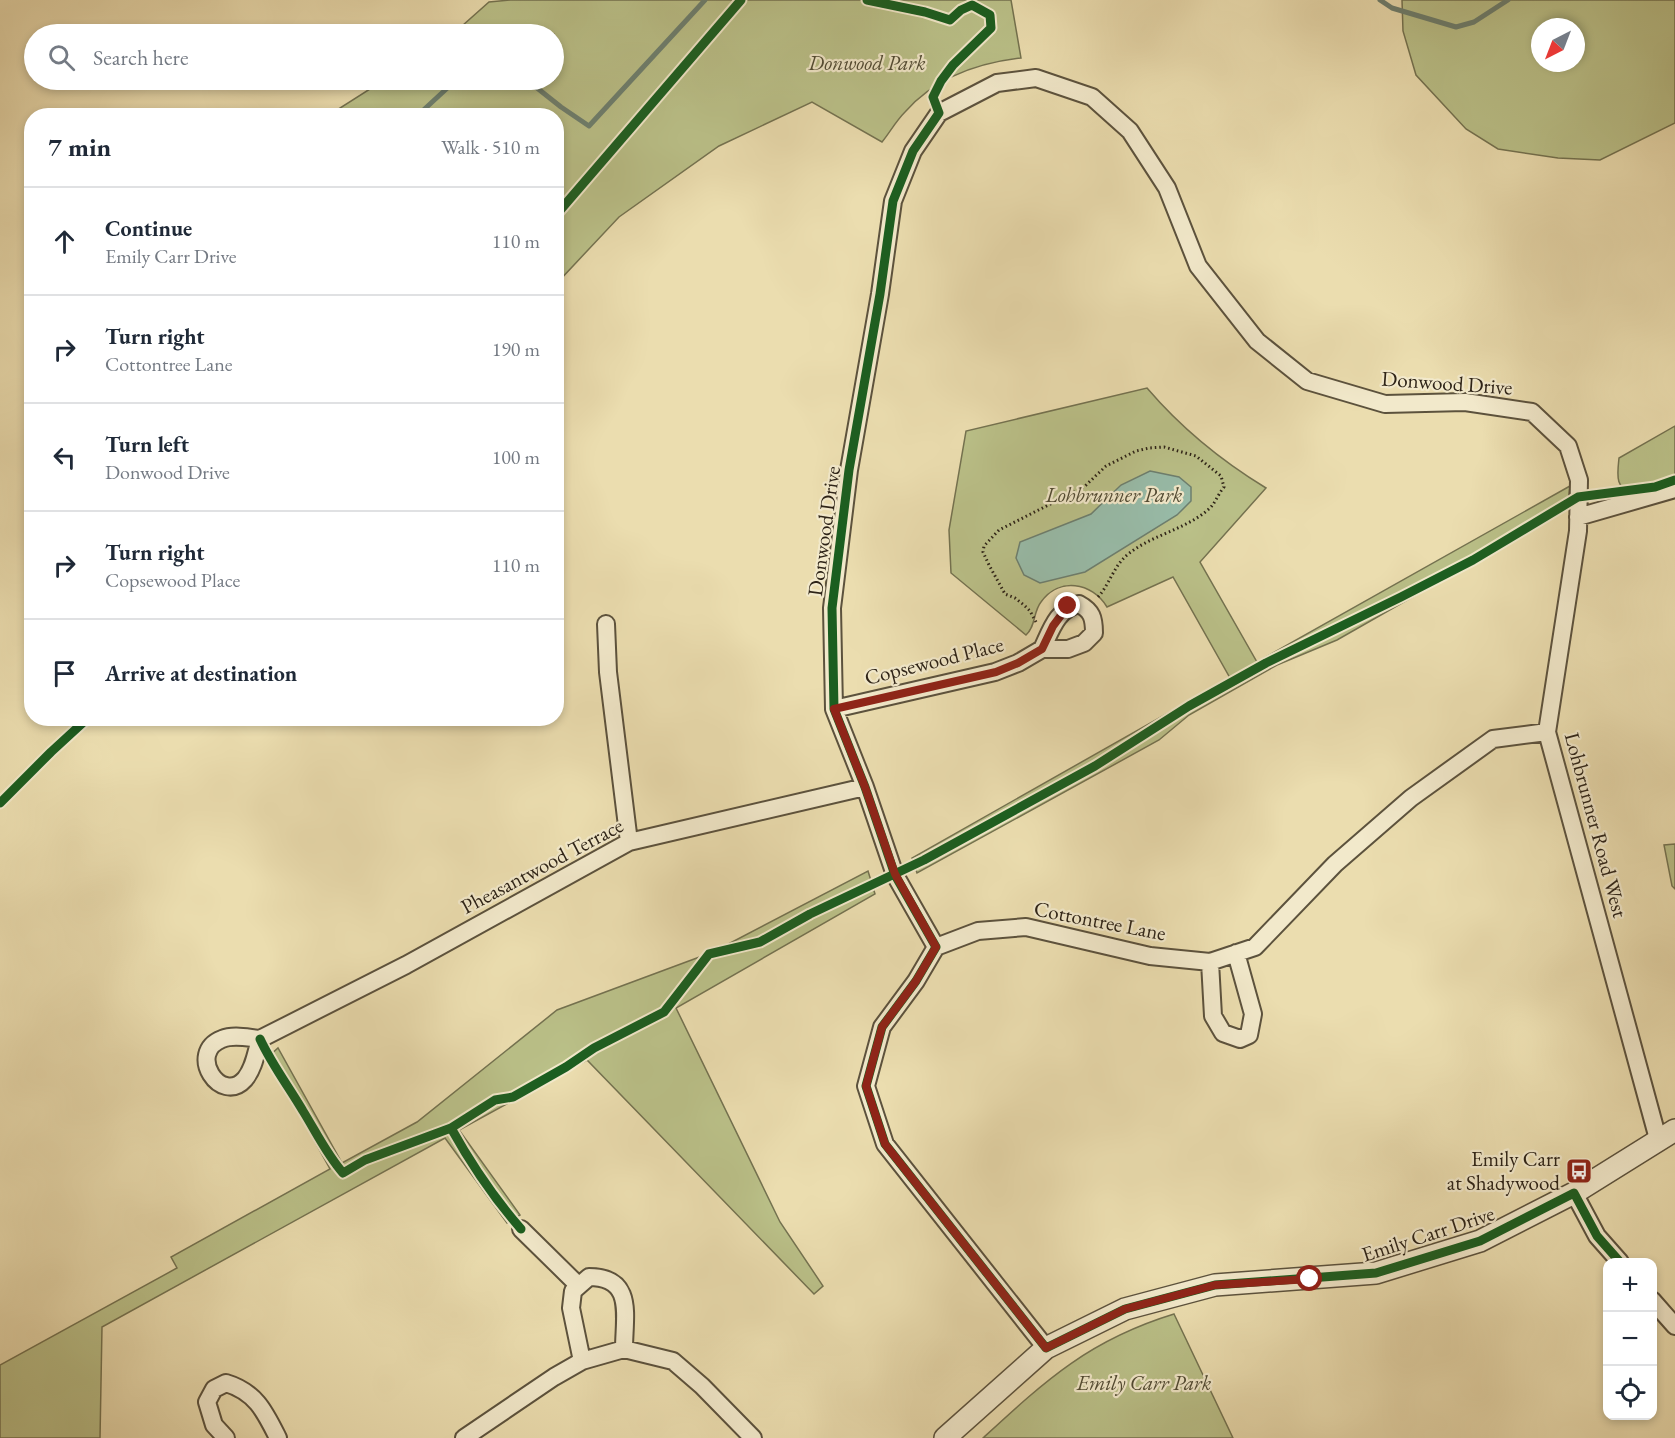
<!DOCTYPE html>
<html lang="en">
<head>
<meta charset="utf-8">
<style>
  :root { --surface:#fff; --page:#f2f2f3; --text:#1f2937; --muted:#747a83; --line:#e0e1e3 }
  body { margin:0; font-family:"EB Garamond",serif; background:var(--page); color:var(--text) }
  .controls { position:absolute; right:18px; bottom:18px; display:grid; overflow:hidden; border-radius:12px; box-shadow:0 3px 9px #0003 }
  .controls button { width:54px; height:54px; display:grid; place-items:center; padding:0; border:0; border-bottom:2px solid var(--line); background:var(--surface); color:var(--text); font:30px sans-serif }
  .compass { position:absolute; left:1531px; top:18px; width:54px; height:54px; border-radius:50%; background:var(--surface); box-shadow:0 3px 9px #0003; rotate:222deg }
  .stop { position:absolute; width:18px; height:18px; margin:-14px; border:4px solid #8f2418; border-radius:50%; background:#fff }
  .stop.end { background:#8f2418; border-color:#fff; box-shadow:0 2px 6px #0008 }
  .list { margin:0; padding:0; list-style:none }
  h2 { display:flex; justify-content:space-between; align-items:center; height:78px; margin:0; padding:0 24px; font-size:26px }
  h2 small { font-size:20px; font-weight:400; color:var(--muted) }
  .list li { display:grid; grid-template-columns:39px 1fr auto; gap:18px; align-items:center; box-sizing:border-box; height:108px; padding:0 24px; border-top:2px solid var(--line) }
  .list b { display:block; font-size:22px; white-space:nowrap }
  .list p { margin:0; font-size:20px; white-space:nowrap; color:var(--muted) }
  .list em { font-size:20px; font-style:normal; color:var(--muted) }
  .icon { flex:none; width:33px; height:33px; fill:none; stroke:currentColor; stroke-width:2; stroke-linecap:round; stroke-linejoin:round }
  .map { position:relative; flex:none; width:1675px; height:1438px; overflow:hidden }
  .search { position:absolute; background:var(--surface); box-shadow:0 3px 9px #0003; left:24px; top:24px; width:540px; height:66px; display:flex; align-items:center; gap:15px; box-sizing:border-box; padding:0 21px; border-radius:33px; color:var(--muted); font-size:22px }
  .panel { position:absolute; background:var(--surface); box-shadow:0 3px 9px #0003; left:24px; top:108px; width:540px; height:618px; border-radius:24px }
  .map>svg:first-child { display:block }
</style>
</head>
<body>
<div class="map">
<svg width="1675" height="1438" viewBox="0 0 1675 1438">
  <rect width="100%" height="100%" fill="#ebddaf"/>
  <filter id="stains"><feTurbulence type="fractalNoise" baseFrequency=".00333" numOctaves="4"/><feColorMatrix values="0 0 0 0 .2 0 0 0 0 .09 0 0 0 0 .02 0 0 0 .5 -.17"/></filter>
  <radialGradient id="worn" r=".72"><stop offset=".6" stop-color="#630" stop-opacity="0"/><stop offset="1" stop-color="#630" stop-opacity=".3"/></radialGradient>
  <path fill="#bac088" stroke="#747250" stroke-width="1.5" fill-rule="evenodd" d="M510,0H1011L1021,58C977,63 935,78 905,112C896,121 890,132 882,142L812,102L719,146L619,217L557,283L556,116L329,115L384,80H554V34H453L489,2Z
    M1402,0H1675V123L1600,160L1558,158L1498,149L1466,129L1416,75L1403,31ZM1540,27H1576V63H1540Z
    M1147,388C1182,429 1220,460 1266,488L1200,562L1257,662L1570,486L1567,509L1337,640L1277,665L1189,715L1159,740L917,873L912,858L1230,678L1173,577L1107,607C1092,582 1059,577 1041,602C1033,612 1036,626 1026,635L951,573L949,530L966,431Z
    M1675,426V484L1634,496C1615,487 1617,477 1619,458Z
    M1675,844V889L1672,886L1664,845Z
    M868,871L875,894L676,1008L780,1222L823,1286L814,1294L587,1060L459,1130L520,1215L507,1223L445,1138L102,1327L100,1438H0V1365L177,1268L171,1257L330,1169L268,1057L278,1048L342,1163L417,1122L557,1010L713,952Z
    M1174,1314L1233,1438H983C1046,1380 1089,1340 1174,1314Z"/>
  <path fill="#98bca9" stroke="#6d7f6f" stroke-width="1.5" d="M1150,471L1179,477L1191,487V501L1177,515L1085,572L1040,583L1024,575L1016,558L1020,542L1091,514L1121,485Z"/>
  <g fill="none" stroke-linecap="round" stroke-linejoin="round">
    <path stroke="#6d7f6f" stroke-width="5" d="M1380,0L1392,8L1456,27L1474,22L1508,0
      M527,80L561,107L589,126L705,0
      M417,116L456,80"/>
    <defs>
      <path id="minor" d="M1578,517L1675,489
        M606,624L608,672L629,842
        M834,709L995,672L1018,663L1042,649H1068L1084,643L1094,633C1094,618 1092,611 1079,604C1057,609 1051,630 1042,649
        M936,947L895,875L865,787L834,709L832,608L849,470L880,294L893,201L913,151L939,113L997,83L1036,78L1092,97L1130,131L1167,188L1198,266L1257,341L1307,381L1385,404L1465,402L1532,412L1568,446L1579,480L1578,531L1547,732L1658,1139
        M1210,962L1213,1016L1223,1033L1240,1039L1249,1035L1253,1014L1236,953
        M260,1039C256,1053 254,1068 245,1079C221,1106 186,1053 222,1039C234,1034 248,1038 260,1039L406,965L629,842L865,787
        M1574,1193L1597,1236L1620,1262
        M521,1229L578,1285
        M1652,1300L1675,1326
        M1046,1348L885,1144L866,1086L882,1027L916,981L936,947L978,931L1026,927L1150,956L1210,962L1255,947L1335,864L1411,798L1493,739L1547,732
        M582,1361L571,1308L573,1291L589,1277C635,1277 624,1316 624,1349
        M226,1438L214,1425L207,1402L214,1389L226,1383C256,1392 265,1412 278,1438
        M464,1438L554,1377L582,1361L624,1349L673,1361L702,1386L753,1438"/>
      <path id="tertiary" d="M945,1438L1046,1348L1125,1309L1215,1285L1376,1273L1480,1241L1574,1193L1675,1130"/>
    </defs>
    <use href="#minor" stroke="#5c523d" stroke-width="20"/>
    <use href="#tertiary" stroke="#5c523d" stroke-width="24"/>
    <path stroke="#2d2317" stroke-width="3" stroke-dasharray="1.5 3" stroke-linecap="butt" d="M867,0L925,12L950,20L961,10L972,5L990,15L991,28L953,65L941,81L933,97
      M1036,622L1030,611L1024,605L1015,598L1005,594L989,565L983,552L984,546L999,530L1084,487L1106,466L1136,451L1149,448L1164,447L1196,456L1221,476L1224,487C1219,493 1216,501 1211,507C1187,530 1152,534 1127,555C1114,566 1109,585 1098,597"/>
    <use href="#minor" stroke="#f2e9cb" stroke-width="16"/>
    <use href="#tertiary" stroke="#f2e9cb" stroke-width="21"/>
    <defs>
      <path id="cycleway" d="M867,0L925,12L950,20L961,10L972,5L990,15L991,28L953,65L941,81L933,97L939,113L913,151L893,201L880,294L849,470L832,608L834,709L865,787L895,875L936,947L916,981L882,1027L866,1086L885,1144L1046,1348L1125,1309L1215,1285L1376,1273L1480,1241L1574,1193L1597,1236L1620,1262
        M556,215L741,0
        M0,803L51,752L88,718
        M260,1039C272,1065 289,1087 303,1111C316,1132 327,1155 343,1173L365,1160L451,1128L495,1100L513,1097L566,1067L594,1048L664,1012L709,954L760,942L810,914L924,860L1095,766L1189,706L1266,663L1401,597L1473,560L1578,497L1655,487L1675,480
        M451,1128C471,1164 494,1198 521,1229"/>
    </defs>
    <use href="#cycleway" stroke="#f2e9cb" stroke-width="13"/>
    <use href="#cycleway" stroke="#1b5e20" stroke-width="9"/>
  </g>
  <g fill="none" stroke-linecap="round" stroke-linejoin="round">
    <path stroke="#8f2418" stroke-width="8" d="M1068,606L1053,626L1042,649L1018,663L996,672L834,709L865,787L895,874L936,947L916,981L882,1027L866,1086L885,1144L1046,1348L1125,1309L1215,1285L1310,1279"/>
  </g>
  <defs>
    <symbol id="bus-square" viewBox="-11 -11 22 22"><rect x="-9" y="-9" width="18" height="18" rx="4" fill="#8f2418" stroke="#f2e9cb"/><path d="M-5-6H5V4H4V6H2V4H-2V6H-4V4H-5ZM-3.5-4V0h7V-4ZM-3.5 1.2v1.5H-2V1.2ZM2 1.2v1.5H3.5V1.2Z" fill="#fff"/></symbol>
  </defs>
  <g fill-rule="evenodd">
    <use href="#bus-square" x="1564" y="1156" width="30" height="30"/>
  </g>
  <g text-anchor="middle" stroke-width="4.5" stroke-linejoin="round" paint-order="stroke">
    <g font-size="21" font-style="italic" fill="#504a33" stroke="#f2e9cb">
      <text x="867" y="70">Donwood Park</text>
      <text x="1114" y="502">Lohbrunner Park</text>
      <text x="1144" y="1390">Emily Carr Park</text>
    </g>
    <g font-size="21" fill="#2d2317" stroke="#f2e9cb">
      <text transform="translate(1447 383) rotate(4)" y="7">Donwood Drive</text>
      <text transform="translate(824 531) rotate(-82)" y="7">Donwood Drive</text>
      <text transform="translate(934 661) rotate(-14)" y="7">Copsewood Place</text>
      <text transform="translate(1596 825) rotate(75)" y="7">Lohbrunner Road West</text>
      <text transform="translate(542 866) rotate(-28)" y="7">Pheasantwood Terrace</text>
      <text transform="translate(1100 921) rotate(11)" y="7">Cottontree Lane</text>
      <text transform="translate(1428 1234) rotate(-18)" y="7">Emily Carr Drive</text>
    </g>
    <g font-size="21" fill="#2d2317" stroke="#f2e9cb" text-anchor="end">
      <text x="1560" y="1166">Emily Carr<tspan x="1560" dy="24">at Shadywood</tspan></text>
    </g>
  </g>
  <rect width="100%" height="100%" filter="url(#stains)"/>
  <rect width="100%" height="100%" fill="url(#worn)"/>
</svg>
<div class="controls">
<button>+</button>
<button>−</button>
<button><svg class="icon" aria-label="locate" viewBox="0 0 24 24"><circle cx="12" cy="12" r="6"/><path d="M12 2v4M12 18v4M2 12h4M18 12h4"/></svg></button>
</div>
<svg class="compass" viewBox="-18 -18 36 36"><path d="M0-13l5 13h-10z" fill="#e53935"/><path d="M0 13l5-13h-10z" fill="#747a83"/></svg>
<div class="stop" style="left:1310px;top:1279px"></div>
<div class="stop end" style="left:1068px;top:606px"></div>
<div class="search"><svg class="icon" aria-label="search" viewBox="0 0 24 24"><circle cx="10" cy="10" r="6"/><path d="M15 15l6 6"/></svg>Search here</div>
<section class="panel">
<h2>7 min<small>Walk · 510 m</small></h2>
<ul class="list">
<li><svg class="icon" aria-label="ahead" viewBox="0 0 24 24"><path d="M12 20V5M6 11l6-6 6 6"/></svg><div><b>Continue</b><p>Emily Carr Drive</p></div><em>110 m</em></li>
<li><svg class="icon" aria-label="right" viewBox="0 0 24 24"><path d="M7 20v-9h11M14 6l5 5-5 5"/></svg><div><b>Turn right</b><p>Cottontree Lane</p></div><em>190 m</em></li>
<li><svg class="icon" aria-label="left" viewBox="0 0 24 24"><path d="M17 20v-9H6M10 6l-5 5 5 5"/></svg><div><b>Turn left</b><p>Donwood Drive</p></div><em>100 m</em></li>
<li><svg class="icon" aria-label="right" viewBox="0 0 24 24"><path d="M7 20v-9h11M14 6l5 5-5 5"/></svg><div><b>Turn right</b><p>Copsewood Place</p></div><em>110 m</em></li>
<li><svg class="icon" aria-label="arrive" viewBox="0 0 24 24"><path d="M6 21V4h12l-3 4 3 4H6"/></svg><div><b>Arrive at destination</b></div></li>
</ul>
</section>
</div>
</body>
</html>
